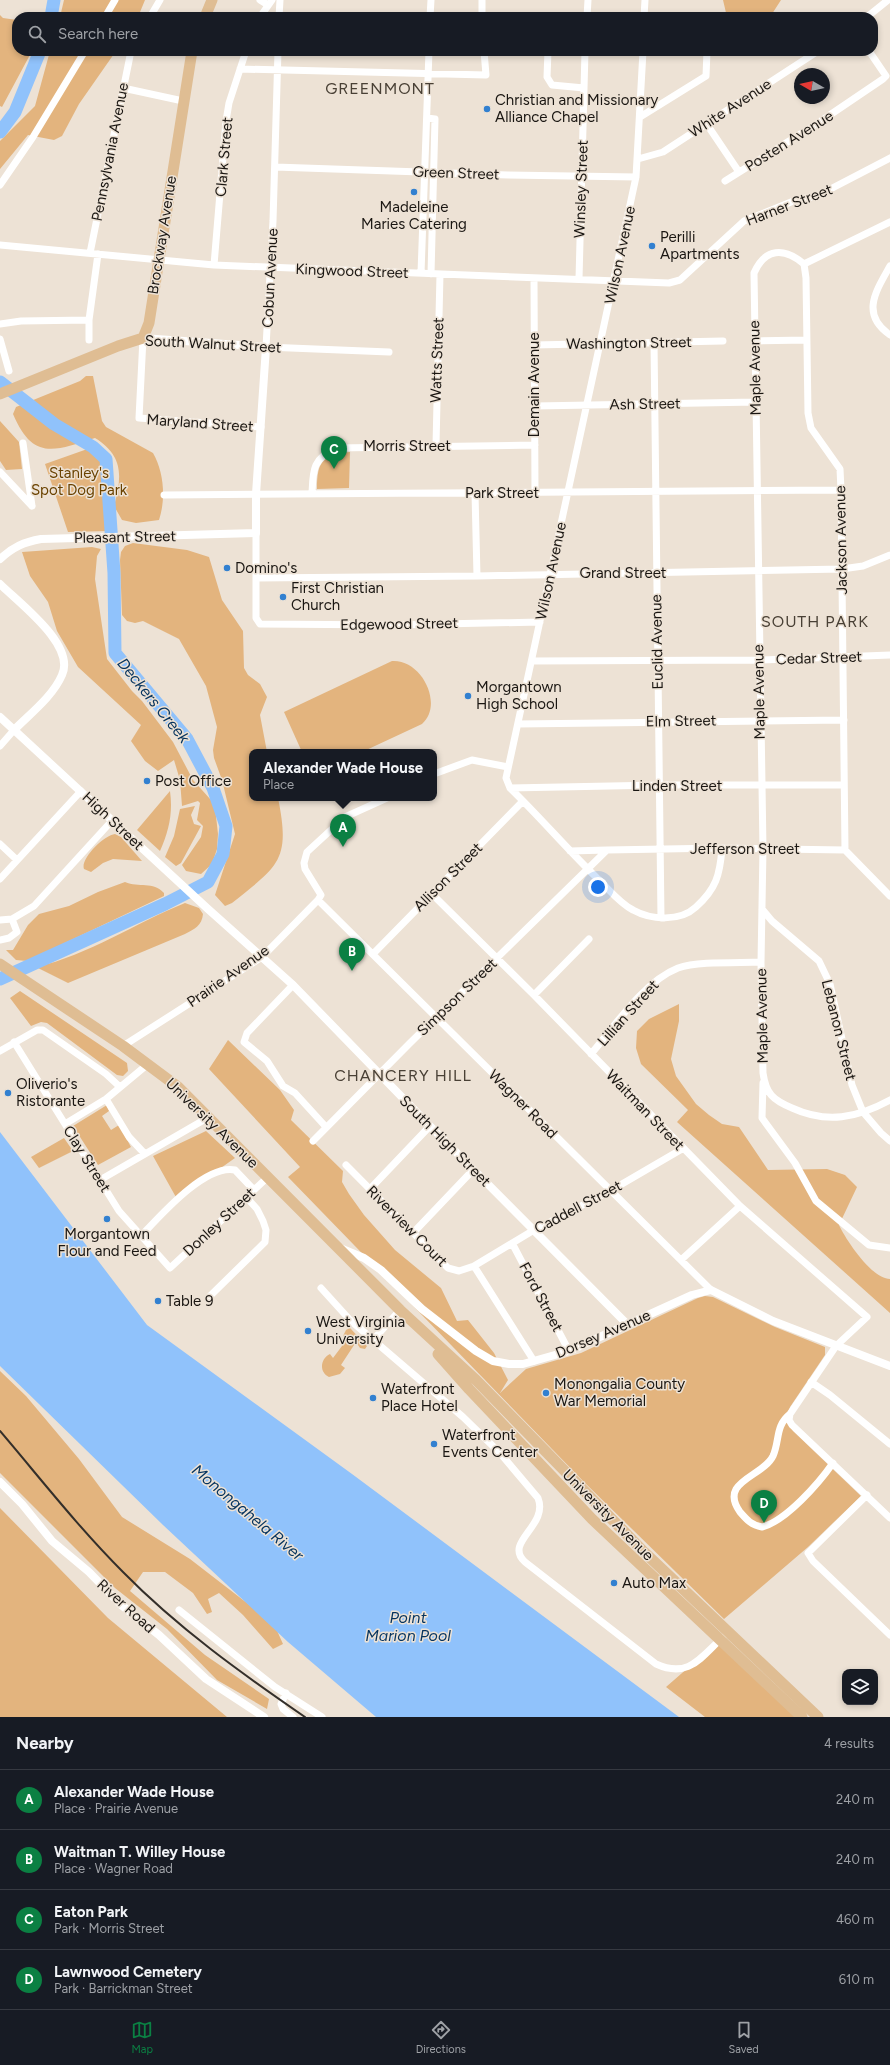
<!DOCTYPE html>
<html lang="en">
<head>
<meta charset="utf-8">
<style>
  :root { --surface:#171b24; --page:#242831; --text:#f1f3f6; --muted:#9ea1a6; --line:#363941; --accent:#0b8043 }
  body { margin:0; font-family:Figtree,sans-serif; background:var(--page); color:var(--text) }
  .controls { position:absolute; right:12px; bottom:12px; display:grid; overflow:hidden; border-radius:8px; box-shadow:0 2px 6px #0003 }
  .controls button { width:36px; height:36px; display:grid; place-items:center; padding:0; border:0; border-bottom:1px solid var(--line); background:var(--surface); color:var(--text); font:20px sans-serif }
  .compass { position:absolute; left:794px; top:68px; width:36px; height:36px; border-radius:50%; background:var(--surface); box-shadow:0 2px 6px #0003; rotate:279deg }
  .you { position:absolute; left:598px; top:887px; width:14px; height:14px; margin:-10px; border:3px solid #fff; border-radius:50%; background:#1a73e8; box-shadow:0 0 0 6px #1a73e833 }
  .badge { display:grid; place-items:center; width:26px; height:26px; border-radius:50%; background:var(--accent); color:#fff; font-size:13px; font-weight:700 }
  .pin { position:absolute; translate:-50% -33px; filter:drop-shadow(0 1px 2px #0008) }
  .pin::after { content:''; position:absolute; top:21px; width:14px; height:12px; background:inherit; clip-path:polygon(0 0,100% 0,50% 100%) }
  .popup { position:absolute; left:249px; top:749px; width:188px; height:52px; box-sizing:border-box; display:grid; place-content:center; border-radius:8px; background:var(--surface); filter:drop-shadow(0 1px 3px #0005); font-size:13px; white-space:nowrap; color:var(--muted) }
  .popup b { font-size:15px; color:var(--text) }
  .popup::after { content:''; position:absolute; left:50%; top:100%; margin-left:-8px; border:8px solid transparent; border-top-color:var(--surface) }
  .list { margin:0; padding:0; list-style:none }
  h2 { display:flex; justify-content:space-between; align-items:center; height:52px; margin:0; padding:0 16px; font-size:17px }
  h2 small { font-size:13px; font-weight:400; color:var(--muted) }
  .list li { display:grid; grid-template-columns:26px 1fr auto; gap:12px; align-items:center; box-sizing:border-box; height:60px; padding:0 16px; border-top:1px solid var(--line) }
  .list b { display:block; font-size:15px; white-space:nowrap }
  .list p { margin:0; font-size:13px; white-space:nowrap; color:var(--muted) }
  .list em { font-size:13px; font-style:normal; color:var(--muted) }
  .icon { flex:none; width:22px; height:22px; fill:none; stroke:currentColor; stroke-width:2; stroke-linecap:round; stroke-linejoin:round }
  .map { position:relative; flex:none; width:890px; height:1717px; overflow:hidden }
  .search { position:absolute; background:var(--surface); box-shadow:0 2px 6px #0003; left:12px; right:12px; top:12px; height:44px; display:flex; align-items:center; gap:10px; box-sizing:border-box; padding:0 14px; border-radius:16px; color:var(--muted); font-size:15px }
  .sheet { height:292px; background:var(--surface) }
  nav { display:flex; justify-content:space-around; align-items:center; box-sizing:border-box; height:56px; border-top:1px solid var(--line); background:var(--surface); font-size:11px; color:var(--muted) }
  nav a { display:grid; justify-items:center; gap:2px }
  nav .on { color:var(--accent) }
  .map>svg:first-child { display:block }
</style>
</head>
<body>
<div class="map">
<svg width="890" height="1717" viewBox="0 0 890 1717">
  <rect width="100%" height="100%" fill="#ede2d5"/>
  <path fill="#e3b47e" d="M64,0H145L138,17H60Z
    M723,0H781L770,17H727Z
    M0,15L3,18L17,20V51H32L2,107L0,106Z
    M50,51H116L79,104L62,136L54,140L28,135L0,169V141L35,106Z
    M86,376H93L102,421L106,427L153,453C164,472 166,499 159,520L136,523L122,520L114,506C122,477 124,456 95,438C54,451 33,461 13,414L16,407L80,381Z
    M0,421L19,442L22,469L6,470L0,461Z
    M93,447L106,459L109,531L68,532L45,464Z
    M350,452L349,488L317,489C317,461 323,455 350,452Z
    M133,543L187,550L209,557L222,600L243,631L244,668L248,675L260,684L267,697L260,715L267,752H252V798H278C291,861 278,866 232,903L225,906L215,895L235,834L222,780L214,758L213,750L217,727L206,686L179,639L143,621L135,623L127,621L122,615L120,560L121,552L125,546Z
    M92,547L101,549L97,556L95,579L107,659L132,691L142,701L173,742L193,780L211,800L215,807L218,834L217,849L212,864L201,874L186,871L182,865L201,837L203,826L197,820L200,803L198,801L182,806L180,780L174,760L158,771L145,761L131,741L141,725L78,667L57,631L48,602L30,576L22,552Z
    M392,661C422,659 444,705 422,724L362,752H302L284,712Z
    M170,791C173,813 169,831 160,851L137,830Z
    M195,806L191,815L194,824L201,826L181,863L176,866L165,857L174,836L180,809Z
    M115,834L121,837L142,861L113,859L103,863L91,872L84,869C80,859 104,835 115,834Z
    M125,882C139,888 153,881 164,893V896L27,961L16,960L6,950H13L28,925L39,914L69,906L98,892Z
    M185,903L199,908L203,914C202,926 194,929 185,934L68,983L36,967C89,955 135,923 185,903Z
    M20,991L127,1063L128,1071L123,1076L117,1075L47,1023L41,1022L31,1026L10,998Z
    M679,1004V1021L671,1059L676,1076L696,1104L709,1115L722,1124L739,1127L768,1170L827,1169L845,1175L857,1187L839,1225C846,1240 872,1279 890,1279V1313L677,1122L688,1110L641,1064L636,1048L637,1031L649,1019Z
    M228,1040L280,1090L294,1110L291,1120L343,1171L342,1182L349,1194L364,1215L395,1250L441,1288L457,1321L468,1320L494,1353L508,1380L500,1393L526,1369L581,1353L698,1298L705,1296L713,1297L775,1327L825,1347V1355L790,1407L786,1420L793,1431L861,1496L808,1547L724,1619L585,1483L288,1177L300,1167L209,1069Z
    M107,1105L109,1111L102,1116L111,1130L119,1125L131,1147L98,1165L73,1126Z
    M206,1131L235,1158L177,1199L153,1156Z
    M64,1138L73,1151L39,1168L31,1157Z
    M350,1328L367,1346L365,1349L360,1348L356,1342L341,1365L345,1368L340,1374L329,1377C319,1372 320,1359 330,1354L333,1358L345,1342L343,1336L346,1330Z
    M0,1371L26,1396L79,1459L122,1517L190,1559L274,1624L283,1644L273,1649L243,1615L219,1593L208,1599L212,1612L207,1614L193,1593L165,1572H143L130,1591L205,1655L269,1699L267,1709L217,1680L167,1629L115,1588L0,1473Z
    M0,1508L108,1618L227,1717H0Z
    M720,1640L802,1717H705L666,1687Z"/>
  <path fill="#90c2fb" d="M0,1132L147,1325L352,1474L679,1717H376L288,1642L163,1525L0,1366Z"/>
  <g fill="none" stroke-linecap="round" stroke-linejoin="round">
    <path stroke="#90c2fb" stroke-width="13" d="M51,17L54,0
      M0,132L15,112L40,51
      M0,382L54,424L93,447L106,459L114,573L115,653L187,739L213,788L226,826L223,854L208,882L165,904L0,979"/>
    <path stroke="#fff" stroke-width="7" d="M260,0L268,5
      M105,17L115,0
      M150,17L160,0
      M260,17L272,0
      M279,17L280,0
      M430,17L431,0
      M482,17V0
      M587,17L588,0
      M644,17L645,0
      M867,17L888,0
      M278,51L273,221L266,347L389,352
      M548,51L547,77L552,85L584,88
      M643,51L636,177L506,778L510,788C540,817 567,849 597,878C608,888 619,903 633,910C651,920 680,922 696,907C716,889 720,875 722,848
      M240,69L486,75L484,51
      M123,88L183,101
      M640,117L706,76L707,51
      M427,118L435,119L431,274
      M706,123L739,172
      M638,159L663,152L818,51
      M275,167L508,175L636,177
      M725,181L818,123L883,79L886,76L869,51
      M0,185L33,137L85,51
      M0,245L214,265L669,283L680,280L744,221L796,200L817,196L890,158
      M90,253L131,51
      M804,264C784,247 765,248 754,273L763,849L761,962L763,1073C766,1094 773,1100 792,1108C827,1124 857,1118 890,1100
      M804,264L806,278L808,413L811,428L840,469L841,490L845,850
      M804,264L890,222
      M214,265L226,121L229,103L246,51
      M890,266C876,291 860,314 890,335
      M421,273L429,51
      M534,278L535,493
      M579,279L585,51
      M0,324L21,321L89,320
      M143,338L139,418L261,427
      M0,339L9,371
      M89,340V320L98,254
      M755,341L807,340
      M654,342L661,918
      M534,345L723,341
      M535,406L756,402
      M23,443L32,506
      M436,445L440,274
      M0,472L32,506
      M475,493L477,576
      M312,494C313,471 312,459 336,448L535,445
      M164,495L841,490
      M256,533V618L260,624L395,625L540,622
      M257,578L477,576L842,569L863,566L890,555
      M532,661L759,660L890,655
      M518,724L844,720
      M0,746L14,730
      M434,774L472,760L508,767
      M510,788L660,785H844
      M0,844L17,860
      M570,851L607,850
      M0,879L81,791
      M432,894L534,995L740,1206L867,1317L836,1346L790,1414L789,1420L792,1425L890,1518
      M318,900L711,1290
      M762,909L772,921L819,961L830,984L852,1085L863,1112L881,1133L890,1141
      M0,920L12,919L34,906L108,825
      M0,940L9,938L17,932L12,919
      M373,954L523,801
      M293,985L247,1033L244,1042L267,1061L283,1086L295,1093L326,1127
      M534,995L589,939
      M14,1042L119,1211L170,1268L268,1177
      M123,1046L262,957L318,900L321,895L305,869L304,863L307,852L345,817L387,798
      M0,1051L37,1030H43L106,1074L120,1087
      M591,1054C615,1026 643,982 678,968C698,961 738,963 761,962
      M763,1083L762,1118L795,1163L816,1201L869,1245L890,1248
      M106,1099L129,1137L144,1153
      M65,1124L106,1099L148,1064
      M313,1141L410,1043L607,850L722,848L845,850L890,896
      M346,1165L448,1268L459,1271L474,1266L534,1230L610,1191L682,1149
      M100,1180L209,1117
      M370,1189L430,1126
      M413,1233L473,1170
      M141,1236C160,1216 205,1164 235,1170L253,1189
      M512,1243L569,1351
      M681,1260L740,1206
      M474,1266L534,1361
      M321,1288L350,1320L463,1417L500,1453L538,1498C549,1526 503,1542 525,1562L656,1664C689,1679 701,1657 723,1637
      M210,1296L265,1242L266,1230L263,1221L257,1209L247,1198
      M373,1340L400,1310
      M811,1382L830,1395L890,1444
      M790,1414C775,1426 780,1440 773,1456C763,1477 718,1481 740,1512C747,1520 751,1525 762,1527C786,1521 819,1483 833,1463
      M867,1495L808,1553L813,1561L890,1635
      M179,1610L275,1687L322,1717
      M286,1693L281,1704L283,1709L293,1717"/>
    <path stroke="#fff" stroke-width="8" d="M0,559C13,547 24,542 41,539L256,533V494L266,347L143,338
      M0,584C19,603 76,645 62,675C53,696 31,713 14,730
      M0,717L208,909L293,985L430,1126L628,1325
      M340,1248L364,1258L381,1270L422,1309L476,1351L493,1361L509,1364H523L569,1351L692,1295L711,1290L773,1321L890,1366
      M0,1482L22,1504L52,1541L89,1572L120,1604L159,1635L206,1679L264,1717"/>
    <path stroke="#dfbd93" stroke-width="11" d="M205,17L212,0
      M0,394L118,346L143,338L149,323L192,51
      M0,964L123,1046L178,1087L400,1310L476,1380L644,1552L818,1717
      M438,1354L469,1389L592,1519L802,1717"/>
    <path stroke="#342f2a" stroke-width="2" d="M0,1431C40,1478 79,1528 123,1572C178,1628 241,1673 305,1717"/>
  </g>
  <g fill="#3280d0" stroke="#ede2d5" stroke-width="1.5">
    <circle cx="487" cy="109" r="4"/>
    <circle cx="414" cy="192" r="4"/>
    <circle cx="652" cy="246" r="4"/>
    <circle cx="227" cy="568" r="4"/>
    <circle cx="283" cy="597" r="4"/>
    <circle cx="468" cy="696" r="4"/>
    <circle cx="147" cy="781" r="4"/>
    <circle cx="8" cy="1093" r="4"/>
    <circle cx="107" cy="1219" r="4"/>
    <circle cx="158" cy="1301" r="4"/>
    <circle cx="308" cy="1331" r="4"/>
    <circle cx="546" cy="1393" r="4"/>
    <circle cx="373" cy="1398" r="4"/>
    <circle cx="434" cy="1444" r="4"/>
    <circle cx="614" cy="1583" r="4"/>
  </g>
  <g text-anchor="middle" stroke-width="3" stroke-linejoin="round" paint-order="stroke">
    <g font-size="15" fill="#1a1612" stroke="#ede2d5" text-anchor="start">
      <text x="495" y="105">Christian and Missionary<tspan x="495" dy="17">Alliance Chapel</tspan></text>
      <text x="414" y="212" text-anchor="middle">Madeleine<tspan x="414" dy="17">Maries Catering</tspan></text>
      <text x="660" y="242">Perilli<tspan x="660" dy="17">Apartments</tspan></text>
      <text x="235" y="573">Domino's</text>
      <text x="291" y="593">First Christian<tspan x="291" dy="17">Church</tspan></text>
      <text x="476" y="692">Morgantown<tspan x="476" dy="17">High School</tspan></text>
      <text x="155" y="786">Post Office</text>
      <text x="16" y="1089">Oliverio's<tspan x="16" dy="17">Ristorante</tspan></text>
      <text x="107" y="1239" text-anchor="middle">Morgantown<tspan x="107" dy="17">Flour and Feed</tspan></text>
      <text x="166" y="1306">Table 9</text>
      <text x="316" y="1327">West Virginia<tspan x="316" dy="17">University</tspan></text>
      <text x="554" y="1389">Monongalia County<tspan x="554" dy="17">War Memorial</tspan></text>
      <text x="381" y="1394">Waterfront<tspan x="381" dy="17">Place Hotel</tspan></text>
      <text x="442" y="1440">Waterfront<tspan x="442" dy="17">Events Center</tspan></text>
      <text x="622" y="1588">Auto Max</text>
    </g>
    <g font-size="15" fill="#1a1612" stroke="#ede2d5">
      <text transform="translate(730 108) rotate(-33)" y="5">White Avenue</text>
      <text transform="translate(789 141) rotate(-32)" y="5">Posten Avenue</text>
      <text transform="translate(110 152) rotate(-79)" y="5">Pennsylvania Avenue</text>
      <text transform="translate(224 157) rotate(-85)" y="5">Clark Street</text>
      <text transform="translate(456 173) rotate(2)" y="5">Green Street</text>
      <text transform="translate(581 189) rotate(-88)" y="5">Winsley Street</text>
      <text transform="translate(789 205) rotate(-21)" y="5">Harner Street</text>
      <text transform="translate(162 235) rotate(-81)" y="5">Brockway Avenue</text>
      <text transform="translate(620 255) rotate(-78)" y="5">Wilson Avenue</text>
      <text transform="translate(352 271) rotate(2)" y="5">Kingwood Street</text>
      <text transform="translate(270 278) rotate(-87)" y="5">Cobun Avenue</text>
      <text transform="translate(629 343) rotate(-1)" y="5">Washington Street</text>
      <text transform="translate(213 344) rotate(3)" y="5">South Walnut Street</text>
      <text transform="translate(437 360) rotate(-88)" y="5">Watts Street</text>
      <text transform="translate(755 368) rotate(-91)" y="5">Maple Avenue</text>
      <text transform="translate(534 385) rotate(-90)" y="5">Demain Avenue</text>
      <text transform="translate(645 404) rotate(-1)" y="5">Ash Street</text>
      <text transform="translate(200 423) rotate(4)" y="5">Maryland Street</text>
      <text x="407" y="451">Morris Street</text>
      <text x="502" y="498">Park Street</text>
      <text transform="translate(125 537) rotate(-1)" y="5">Pleasant Street</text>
      <text transform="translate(841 540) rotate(-91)" y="5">Jackson Avenue</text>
      <text transform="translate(551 571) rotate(-78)" y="5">Wilson Avenue</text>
      <text x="623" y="578">Grand Street</text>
      <text transform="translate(399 624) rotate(-1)" y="5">Edgewood Street</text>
      <text transform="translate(657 642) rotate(-91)" y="5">Euclid Avenue</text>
      <text transform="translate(819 658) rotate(-2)" y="5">Cedar Street</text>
      <text transform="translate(759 692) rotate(-91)" y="5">Maple Avenue</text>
      <text transform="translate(681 721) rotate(-1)" y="5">Elm Street</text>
      <text x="677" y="791">Linden Street</text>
      <text transform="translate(113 821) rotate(43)" y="5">High Street</text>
      <text x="745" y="854">Jefferson Street</text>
      <text transform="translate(448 877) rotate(-45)" y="5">Allison Street</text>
      <text transform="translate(228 976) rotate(-35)" y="5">Prairie Avenue</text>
      <text transform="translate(457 997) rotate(-44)" y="5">Simpson Street</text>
      <text transform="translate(628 1013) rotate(-48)" y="5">Lillian Street</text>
      <text transform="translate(762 1016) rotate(-91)" y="5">Maple Avenue</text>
      <text transform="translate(839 1030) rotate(76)" y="5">Lebanon Street</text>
      <text transform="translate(523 1104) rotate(45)" y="5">Wagner Road</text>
      <text transform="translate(645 1110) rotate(46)" y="5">Waitman Street</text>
      <text transform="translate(212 1123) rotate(44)" y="5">University Avenue</text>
      <text transform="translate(445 1141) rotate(45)" y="5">South High Street</text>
      <text transform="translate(87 1159) rotate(58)" y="5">Clay Street</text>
      <text transform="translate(578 1207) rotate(-28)" y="5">Caddell Street</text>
      <text transform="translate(219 1222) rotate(-43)" y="5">Donley Street</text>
      <text transform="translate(407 1226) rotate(45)" y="5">Riverview Court</text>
      <text transform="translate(541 1297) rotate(62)" y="5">Ford Street</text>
      <text transform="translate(603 1334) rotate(-23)" y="5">Dorsey Avenue</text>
      <text transform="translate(608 1515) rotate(45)" y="5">University Avenue</text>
      <text transform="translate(126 1606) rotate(42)" y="5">River Road</text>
    </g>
    <g font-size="15" fill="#6a4200" stroke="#ede2d5">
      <text x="79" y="478">Stanley's<tspan x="79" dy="17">Spot Dog Park</tspan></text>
    </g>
    <g font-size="16" letter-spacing="1" fill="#494035" stroke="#ede2d5">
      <text x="380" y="94">GREENMONT</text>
      <text x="815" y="627">SOUTH PARK</text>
      <text x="403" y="1081">CHANCERY HILL</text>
    </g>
    <g font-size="16" font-style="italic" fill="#05335e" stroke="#ede2d5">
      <text transform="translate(154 700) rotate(51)" y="6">Deckers Creek</text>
      <text transform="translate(248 1512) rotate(40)" y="6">Monongahela River</text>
      <text x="408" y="1623">Point<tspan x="408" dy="18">Marion Pool</tspan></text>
    </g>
  </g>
</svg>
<div class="controls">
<button><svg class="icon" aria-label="layers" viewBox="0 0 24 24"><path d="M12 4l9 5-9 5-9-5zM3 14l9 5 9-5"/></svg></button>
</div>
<svg class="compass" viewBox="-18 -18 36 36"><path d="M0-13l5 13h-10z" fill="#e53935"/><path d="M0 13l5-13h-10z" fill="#9ea1a6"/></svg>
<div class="you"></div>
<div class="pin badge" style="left:343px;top:847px">A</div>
<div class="popup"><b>Alexander Wade House</b>Place</div>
<div class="pin badge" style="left:352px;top:971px">B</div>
<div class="pin badge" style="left:334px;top:469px">C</div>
<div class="pin badge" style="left:764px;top:1523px">D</div>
<div class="search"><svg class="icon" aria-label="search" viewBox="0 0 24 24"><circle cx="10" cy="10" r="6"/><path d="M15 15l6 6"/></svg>Search here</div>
</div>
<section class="sheet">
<h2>Nearby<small>4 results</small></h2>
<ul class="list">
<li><span class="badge">A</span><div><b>Alexander Wade House</b><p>Place · Prairie Avenue</p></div><em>240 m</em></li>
<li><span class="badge">B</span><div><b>Waitman T. Willey House</b><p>Place · Wagner Road</p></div><em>240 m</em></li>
<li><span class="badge">C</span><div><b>Eaton Park</b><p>Park · Morris Street</p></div><em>460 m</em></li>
<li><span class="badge">D</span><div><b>Lawnwood Cemetery</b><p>Park · Barrickman Street</p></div><em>610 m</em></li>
</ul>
</section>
<nav>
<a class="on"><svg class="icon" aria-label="map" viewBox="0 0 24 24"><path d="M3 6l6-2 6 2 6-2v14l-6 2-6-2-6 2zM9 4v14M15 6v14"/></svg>Map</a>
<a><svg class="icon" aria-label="directions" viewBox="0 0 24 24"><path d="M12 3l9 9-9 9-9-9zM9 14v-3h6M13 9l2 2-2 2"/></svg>Directions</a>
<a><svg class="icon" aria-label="saved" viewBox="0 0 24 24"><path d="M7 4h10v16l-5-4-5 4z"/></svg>Saved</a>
</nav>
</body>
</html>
